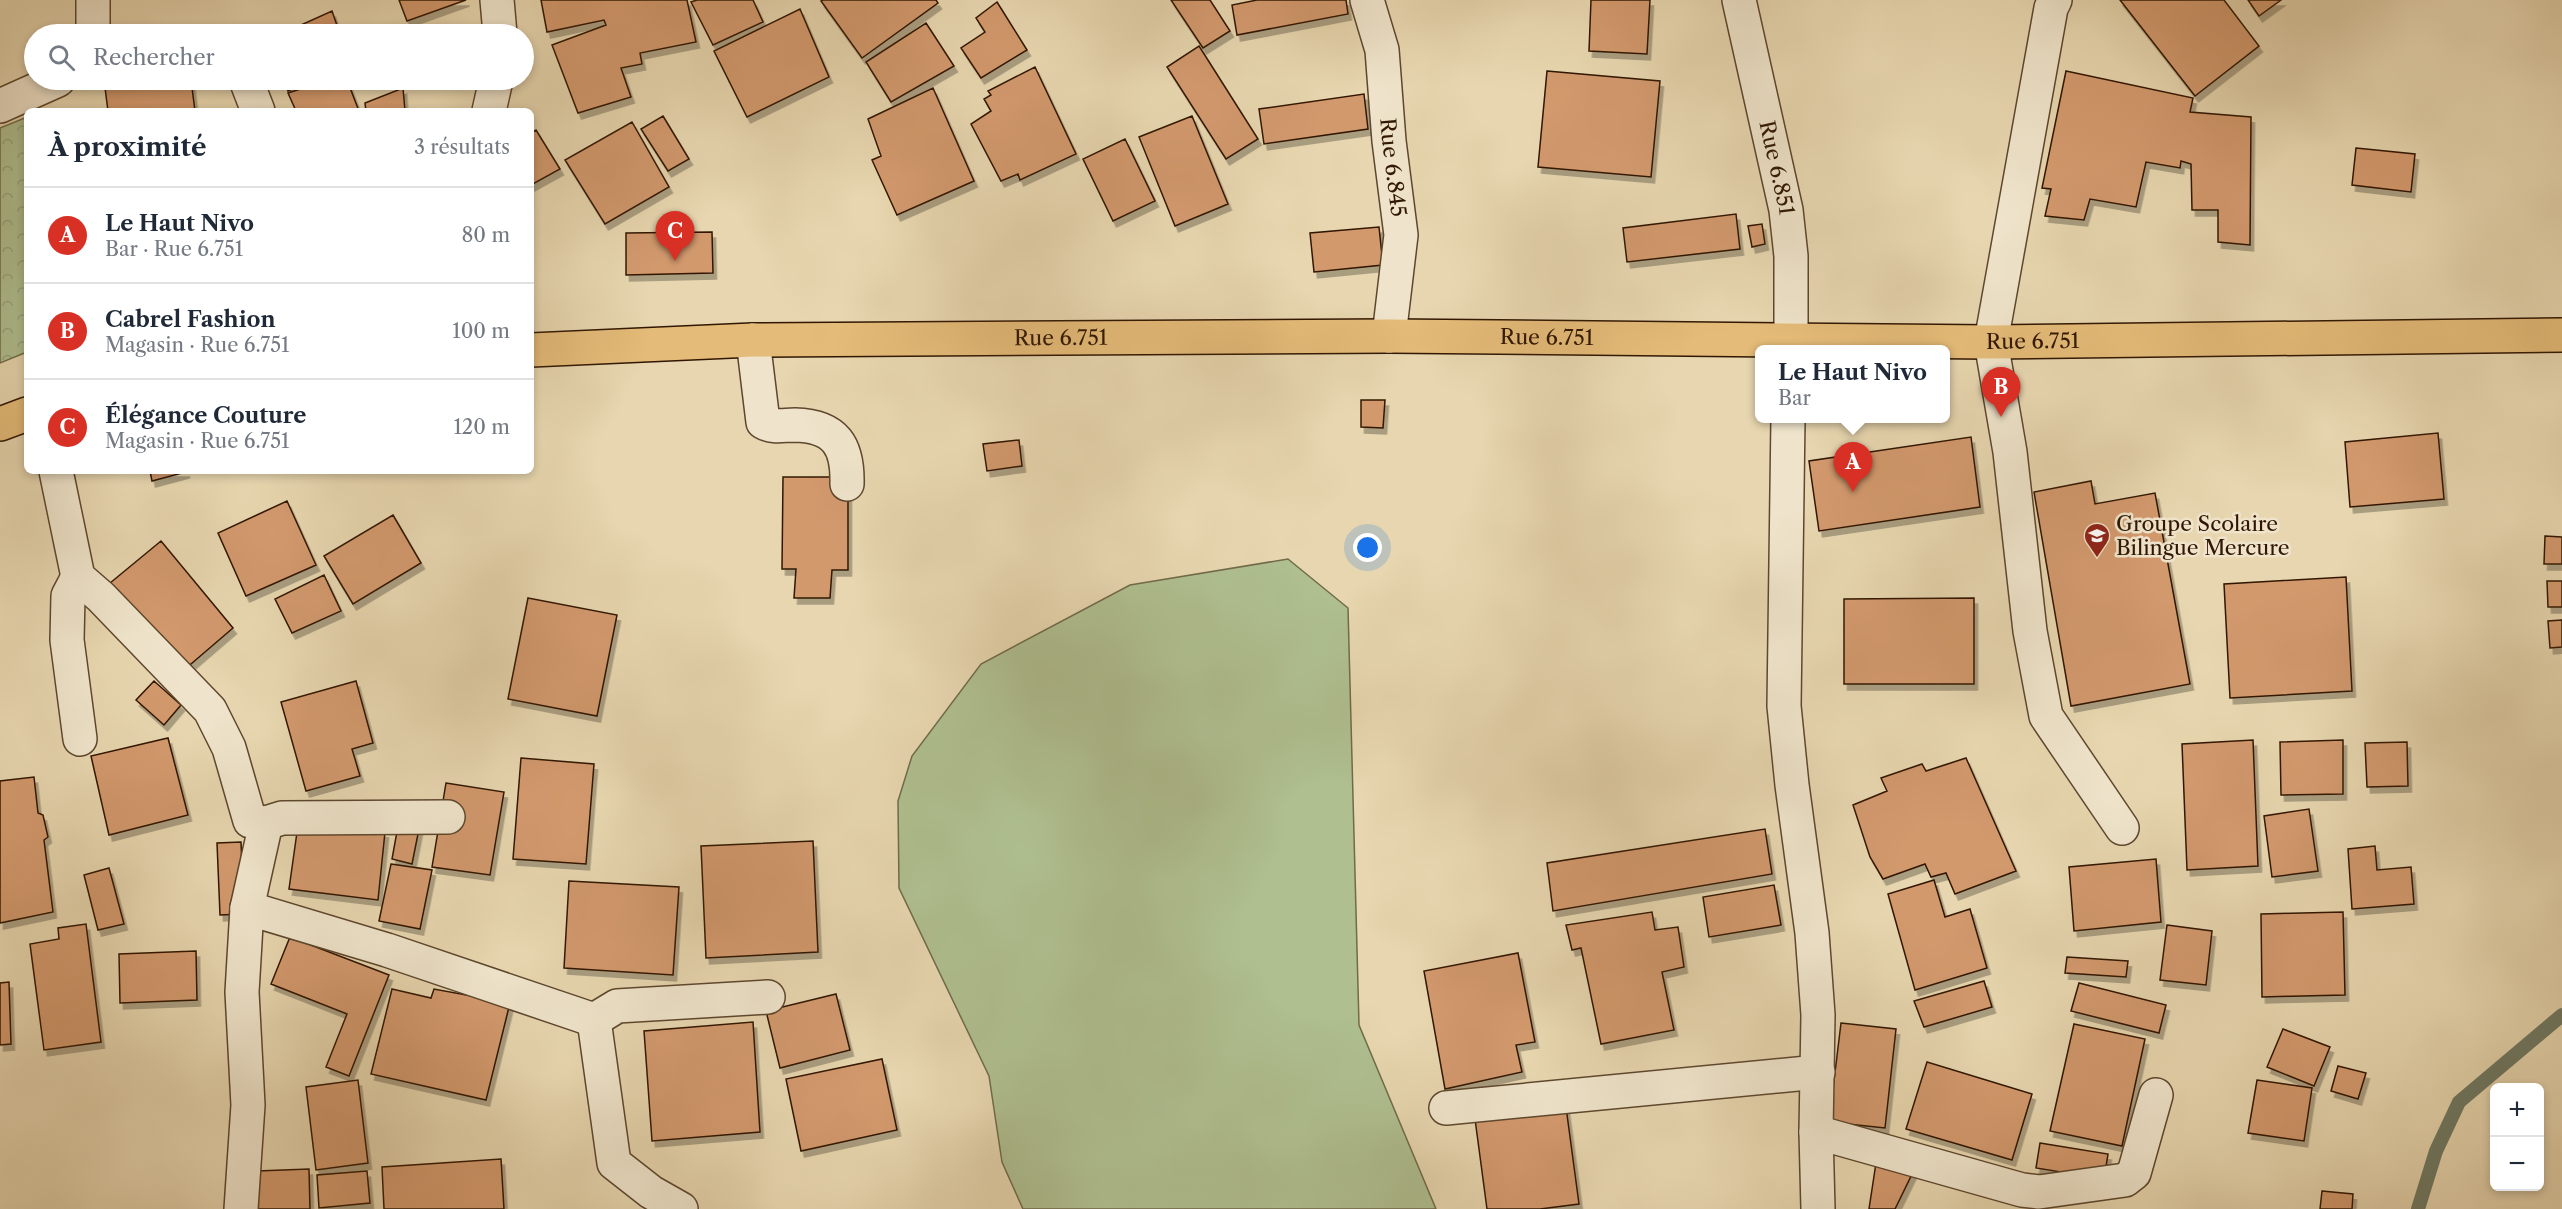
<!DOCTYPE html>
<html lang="fr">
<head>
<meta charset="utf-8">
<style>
  :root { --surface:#fff; --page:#f2f2f3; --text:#1f2937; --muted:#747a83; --line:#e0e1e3; --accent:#d93025 }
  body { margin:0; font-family:"Libre Caslon Text",serif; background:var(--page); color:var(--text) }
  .controls { position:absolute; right:18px; bottom:18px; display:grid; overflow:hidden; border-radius:9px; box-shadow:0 3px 9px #0003 }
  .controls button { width:54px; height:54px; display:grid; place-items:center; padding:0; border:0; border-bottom:2px solid var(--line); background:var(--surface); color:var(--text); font:30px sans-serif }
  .you { position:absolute; left:1368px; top:548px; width:21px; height:21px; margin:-15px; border:4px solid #fff; border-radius:50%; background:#1a73e8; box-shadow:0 0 0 9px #1a73e833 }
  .badge { display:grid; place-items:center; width:39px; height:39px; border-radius:50%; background:var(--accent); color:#fff; font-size:20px; font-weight:700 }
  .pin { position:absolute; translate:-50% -50px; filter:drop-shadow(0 2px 3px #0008) }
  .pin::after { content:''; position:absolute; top:32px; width:21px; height:18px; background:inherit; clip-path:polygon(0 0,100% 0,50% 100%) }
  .popup { position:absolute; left:1755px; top:345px; width:195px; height:78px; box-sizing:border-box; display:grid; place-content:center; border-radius:9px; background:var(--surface); filter:drop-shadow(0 2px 4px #0005); font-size:20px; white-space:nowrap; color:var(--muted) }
  .popup b { font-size:22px; color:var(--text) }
  .popup::after { content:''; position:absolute; left:50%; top:100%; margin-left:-12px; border:12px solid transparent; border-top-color:var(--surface) }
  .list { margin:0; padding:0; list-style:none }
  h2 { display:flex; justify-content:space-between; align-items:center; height:78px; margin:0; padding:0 24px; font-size:26px }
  h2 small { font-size:20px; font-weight:400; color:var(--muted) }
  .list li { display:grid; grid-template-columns:39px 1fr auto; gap:18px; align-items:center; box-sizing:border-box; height:96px; padding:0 24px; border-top:2px solid var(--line) }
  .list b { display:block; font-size:22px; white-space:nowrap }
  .list p { margin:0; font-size:20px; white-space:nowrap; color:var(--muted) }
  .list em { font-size:20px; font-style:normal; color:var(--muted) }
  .icon { flex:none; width:33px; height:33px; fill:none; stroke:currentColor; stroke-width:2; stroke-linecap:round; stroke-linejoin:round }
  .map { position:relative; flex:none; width:2562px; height:1209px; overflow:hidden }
  .search { position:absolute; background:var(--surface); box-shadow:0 3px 9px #0003; left:24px; top:24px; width:510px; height:66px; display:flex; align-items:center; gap:15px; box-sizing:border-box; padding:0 21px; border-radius:33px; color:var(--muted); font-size:22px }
  .panel { position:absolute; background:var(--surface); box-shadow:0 3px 9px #0003; left:24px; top:108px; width:510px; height:366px; border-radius:9px }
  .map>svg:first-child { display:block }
</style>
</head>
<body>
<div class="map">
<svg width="2562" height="1209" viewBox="0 0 2562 1209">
  <defs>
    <pattern id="forest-crowns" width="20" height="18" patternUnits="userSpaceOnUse" patternTransform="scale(1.5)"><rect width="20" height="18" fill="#afbf90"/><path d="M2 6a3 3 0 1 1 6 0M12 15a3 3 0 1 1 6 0" fill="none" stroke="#97a37b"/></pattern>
    <filter id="shadow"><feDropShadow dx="3.5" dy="6" stdDeviation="0" flood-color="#0004"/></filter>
  </defs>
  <rect width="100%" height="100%" fill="#e7d6af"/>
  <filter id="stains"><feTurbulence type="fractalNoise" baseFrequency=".00333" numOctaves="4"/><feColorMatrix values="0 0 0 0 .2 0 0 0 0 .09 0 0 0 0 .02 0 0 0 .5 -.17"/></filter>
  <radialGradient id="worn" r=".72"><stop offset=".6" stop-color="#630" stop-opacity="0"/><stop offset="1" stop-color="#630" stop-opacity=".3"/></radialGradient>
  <path fill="#afbf90" stroke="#706b4a" stroke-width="1.5" d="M1288,559L1348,608L1359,1025L1436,1209H1023L1002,1162L989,1076L899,888L898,801L912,756L981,664L1130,585Z"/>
  <path fill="url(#forest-crowns)" stroke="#706b4a" stroke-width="1.5" d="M27,117V352L0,363V128Z"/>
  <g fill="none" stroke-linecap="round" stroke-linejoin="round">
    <path stroke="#6f7964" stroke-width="14" d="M2418,1209L2436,1151L2459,1102L2562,1015"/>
  </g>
  <path fill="#d2996d" stroke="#311703" stroke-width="1.5" filter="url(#shadow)" d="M399,0H466L407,21Z
    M541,0H687L696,42L640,53L642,64L621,68L631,97L578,113L552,45L606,25L604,20L547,32Z
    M697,0H753L763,22L713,45L691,2Z
    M823,0H936L938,3L862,58L821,1Z
    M1171,0H1210L1230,31L1203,48Z
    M1257,0H1346L1348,14L1237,35L1232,5Z
    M1591,0H1650L1647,54L1589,51Z
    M2120,0H2224L2259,46L2195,96Z
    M2248,0H2281L2259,16Z
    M997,2L1027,50L981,78L961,48L985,32L976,18Z
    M800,9L829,77L747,117L714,51Z
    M332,11L340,34H281Z
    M926,23L954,66L891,102L866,62Z
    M1199,46L1258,139L1226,159L1167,67Z
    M1035,67L1076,154L1020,180L1018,174L1001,181L971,124L991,111L984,99L991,95L988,91Z
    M1547,71L1660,81L1651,177L1538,167Z
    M2066,71L2193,98L2190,112L2251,117L2250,245L2218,242V210H2192L2191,164L2181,161L2180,168L2146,162L2136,207L2090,199L2084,220L2045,216L2051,189L2042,188Z
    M104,80H191L195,111H108Z
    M284,80H312L288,91Z
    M328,80H347L359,111H296L288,93Z
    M403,88L405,111H366L365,103Z
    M933,88L974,181L897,215L872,160L881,156L868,119Z
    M1364,94L1368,129L1264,144L1259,109Z
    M663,116L689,159L668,171L641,129Z
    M1192,116L1228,204L1175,226L1139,137Z
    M632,122L669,187L605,224L565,160Z
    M536,130L560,169L531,185V133Z
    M1125,139L1155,201L1113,221L1083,159Z
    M2356,148L2415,154L2411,192L2352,185Z
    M1736,214L1740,249L1627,262L1623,228Z
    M1762,224L1765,244L1752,247L1748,226Z
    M1379,227L1383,265L1314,272L1310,233Z
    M712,232L713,273L626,275V233Z
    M1361,400H1385L1383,428L1361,427Z
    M2438,433L2444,499L2350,507L2345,442Z
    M1971,437L1980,507L1819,531L1809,461Z
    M1019,440L1022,466L987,471L983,444Z
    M150,471H186V472L152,481Z
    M783,477H848V570H832L830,598H794L796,569H782Z
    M2091,481L2095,504L2155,493L2190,684L2071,706L2034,492Z
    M287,501L316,565L246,596L218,533Z
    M393,515L421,563L353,604L324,556Z
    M2545,536L2562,537V564H2544Z
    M161,541L233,628L177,676L104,588Z
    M324,575L341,611L292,633L275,599Z
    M2346,577L2352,691L2230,698L2224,584Z
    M2547,581H2562V607H2548Z
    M528,598L617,615L597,716L508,699Z
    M1974,598V684H1844V599Z
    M2562,620V647L2550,648L2548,621Z
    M154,681L181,705L164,725L136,700Z
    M356,681L373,743L352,749L360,776L306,791L281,702Z
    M168,738L188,815L109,835L91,756Z
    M2253,740L2258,866L2187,870L2182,744Z
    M2343,740V794L2281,795L2280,742Z
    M2407,742L2408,786L2367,787L2365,743Z
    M521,758L594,764L586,864L513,859Z
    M1966,758L2016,871L1955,894L1946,873L1931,877L1925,864L1883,879L1870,857L1853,805L1887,791L1881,778L1922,764L1926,771Z
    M34,777L38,813L43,815L48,837L44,840L53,912L0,923V781Z
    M446,783L504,792L490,875L432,867Z
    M2309,809L2318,871L2272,877L2264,816Z
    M298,825L385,832L378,900L289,889Z
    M398,826L419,829L412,864L392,859Z
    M1765,829L1772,874L1553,911L1547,863Z
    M813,841L818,952L706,958L701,846Z
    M241,842L244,914L220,915L217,843Z
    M2375,846L2377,870L2411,867L2414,904L2352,909L2348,849Z
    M2156,859L2161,922L2074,931L2069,867Z
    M391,864L432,870L420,929L379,921Z
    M109,868L124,924L98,930L84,875Z
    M1934,880L1945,917L1970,909L1987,968L1915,990L1888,894Z
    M569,881L679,887L673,975L564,968Z
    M1774,885L1781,925L1709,937L1703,897Z
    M1652,912L1655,930L1678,927L1684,967L1662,972L1674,1030L1601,1044L1581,948L1572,950L1566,925Z
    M2343,912L2345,995L2262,997L2261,914Z
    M86,924L101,1042L44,1050L30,944L59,939L58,928Z
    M2167,925L2212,931L2206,985L2160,980Z
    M290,937L389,975L349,1076L326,1067L347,1014L271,984Z
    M196,951L197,1000L120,1003L119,954Z
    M1518,953L1535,1042L1516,1045L1522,1072L1445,1089L1424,971Z
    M2067,957L2128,961L2126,977L2065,973Z
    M1984,981L1992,1007L1924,1027L1914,1001Z
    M9,982L11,1044L0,1045V983Z
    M2079,983L2166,1005L2159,1033L2071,1011Z
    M392,989L431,998L434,989L510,1003L486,1100L371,1074Z
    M836,994L850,1050L780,1068L766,1011Z
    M753,1022L760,1132L652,1141L644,1031Z
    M1841,1023L1896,1029L1885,1128L1829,1122Z
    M2074,1024L2145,1039L2122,1146L2050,1131Z
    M2283,1029L2330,1047L2314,1086L2267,1067Z
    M882,1059L897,1130L801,1151L786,1079Z
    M1927,1062L2032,1094L2012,1160L1906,1129Z
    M2338,1066L2366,1073L2358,1099L2331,1091Z
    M358,1080L368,1163L316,1170L306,1087Z
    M2257,1080L2312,1088L2304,1141L2248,1133Z
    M1566,1107L1579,1204L1540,1209H1487L1475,1119Z
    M2040,1143L2108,1154L2104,1179L2036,1168Z
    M501,1159L504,1209H384L382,1167Z
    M1876,1163L1915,1168L1895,1209H1869Z
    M309,1169L310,1209H258L257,1171Z
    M367,1171L370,1203L319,1208L317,1175Z
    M2322,1191L2353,1194L2352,1209H2320Z"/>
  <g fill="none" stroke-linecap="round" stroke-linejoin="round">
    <defs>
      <g id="minor">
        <path d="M497,0L500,34"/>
        <path id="s1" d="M1367,0L1382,50L1389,141L1401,235L1389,336"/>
        <path id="s2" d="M1739,0L1786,210L1791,256V350"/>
        <path d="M2055,0L2051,8L1991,342L2010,452L2030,631L2046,716L2122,828"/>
        <path d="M93,34V0"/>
        <path d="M246,80L258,111"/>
        <path d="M0,106L58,80"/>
        <path d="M489,111L496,80"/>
        <path d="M753,340L763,422C773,428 783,425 795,425C836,426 848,446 847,484"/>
        <path d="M1788,418L1784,706L1792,785L1812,933L1818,1015L1816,1132L1818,1209"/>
        <path d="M56,471L78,577L101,597L210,710L229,748L250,821L266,823"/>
        <path d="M78,577L68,596L67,640L80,739"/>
        <path d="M247,908L387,950L594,1020"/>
        <path d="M594,1020L614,1163L651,1192L681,1209"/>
        <path d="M594,1020L617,1006L768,997"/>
        <path d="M1446,1108L1818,1072"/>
        <path d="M1816,1132L2022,1190L2039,1192L2125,1180L2134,1173L2156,1095"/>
        <path d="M241,1209L248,1105L242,992L247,908L266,823L282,818L448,817"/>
      </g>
      <g id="major">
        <path id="s3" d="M531,350L753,340L1389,336L1991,342L2562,335"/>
        <path d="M0,424L27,414"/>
      </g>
    </defs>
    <use href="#minor" stroke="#5e472e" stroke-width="36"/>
    <use href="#major" stroke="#311703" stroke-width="36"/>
    <use href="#minor" stroke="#efe4cb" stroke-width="33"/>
    <use href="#major" stroke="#e4bb78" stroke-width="33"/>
  </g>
  <defs>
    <symbol id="school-pin" viewBox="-11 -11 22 30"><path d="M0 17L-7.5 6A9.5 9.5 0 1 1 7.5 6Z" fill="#8f2418" stroke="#efe4cb"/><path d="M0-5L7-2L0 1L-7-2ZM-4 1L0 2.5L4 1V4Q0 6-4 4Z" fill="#fff"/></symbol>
  </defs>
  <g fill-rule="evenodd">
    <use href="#school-pin" x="2082" y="521" width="30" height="40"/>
  </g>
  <g text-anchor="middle" stroke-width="5" stroke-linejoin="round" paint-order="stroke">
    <g font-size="21" fill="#311703" stroke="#efe4cb">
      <text dy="7" stroke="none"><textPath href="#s1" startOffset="170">Rue 6.845</textPath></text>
      <text dy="7" stroke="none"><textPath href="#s2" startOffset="172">Rue 6.851</textPath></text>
      <text dy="7" stroke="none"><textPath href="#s3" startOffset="530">Rue 6.751</textPath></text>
      <text dy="7" stroke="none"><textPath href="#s3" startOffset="1016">Rue 6.751</textPath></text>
      <text dy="7" stroke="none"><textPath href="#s3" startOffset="1502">Rue 6.751</textPath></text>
    </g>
    <g font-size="21" fill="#311703" stroke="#efe4cb" text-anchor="start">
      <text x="2116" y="531">Groupe Scolaire<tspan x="2116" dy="24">Bilingue Mercure</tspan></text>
    </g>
  </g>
  <rect width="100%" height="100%" filter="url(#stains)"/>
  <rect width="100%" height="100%" fill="url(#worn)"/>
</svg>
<div class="controls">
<button>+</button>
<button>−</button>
</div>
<div class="you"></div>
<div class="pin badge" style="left:1853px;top:492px">A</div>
<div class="popup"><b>Le Haut Nivo</b>Bar</div>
<div class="pin badge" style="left:2001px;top:417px">B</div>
<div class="pin badge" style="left:675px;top:261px">C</div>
<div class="search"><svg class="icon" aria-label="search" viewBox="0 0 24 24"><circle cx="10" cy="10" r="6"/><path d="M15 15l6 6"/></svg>Rechercher</div>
<section class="panel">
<h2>À proximité<small>3 résultats</small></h2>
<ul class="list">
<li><span class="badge">A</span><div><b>Le Haut Nivo</b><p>Bar · Rue 6.751</p></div><em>80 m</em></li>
<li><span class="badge">B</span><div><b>Cabrel Fashion</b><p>Magasin · Rue 6.751</p></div><em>100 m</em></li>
<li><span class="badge">C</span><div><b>Élégance Couture</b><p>Magasin · Rue 6.751</p></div><em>120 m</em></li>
</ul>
</section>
</div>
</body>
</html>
